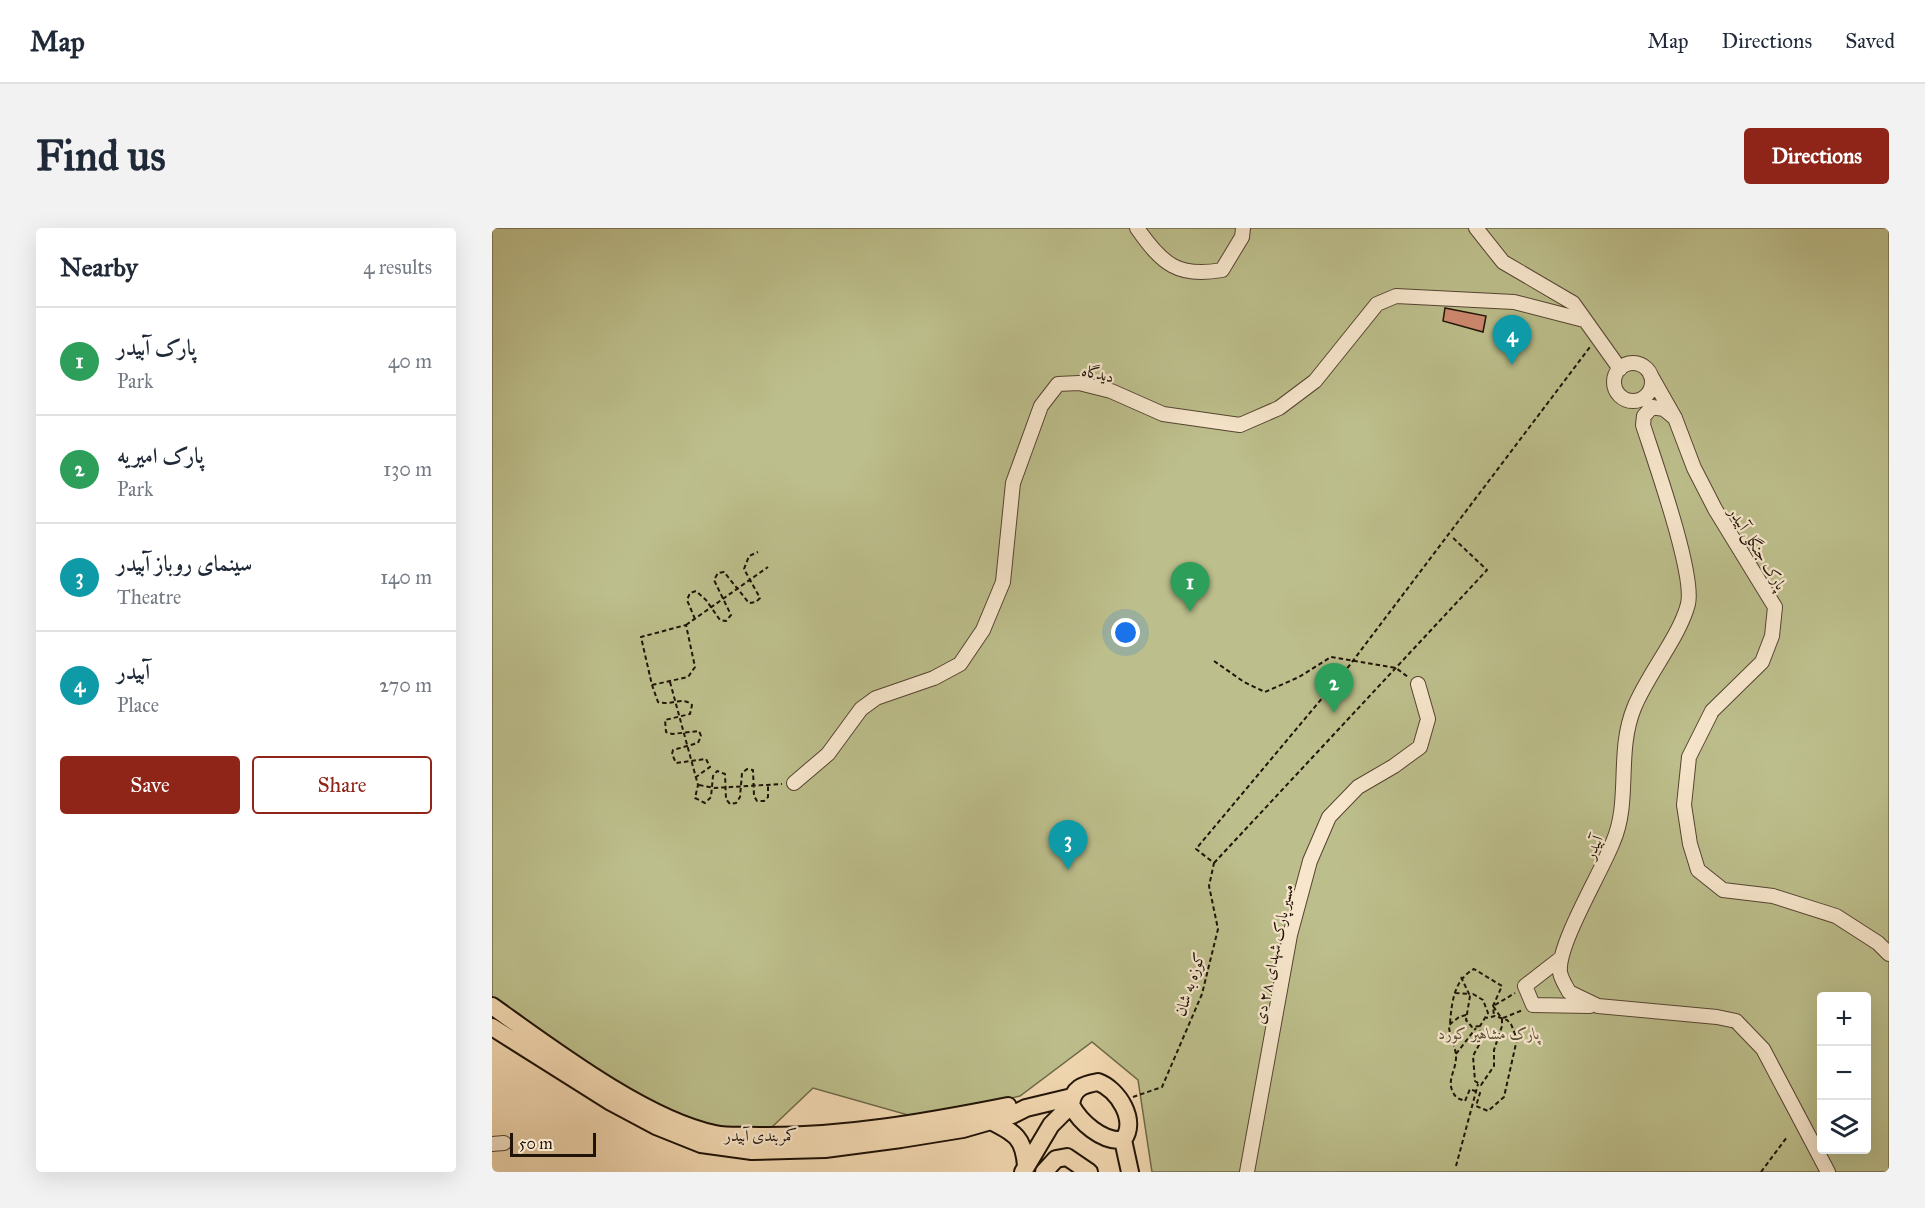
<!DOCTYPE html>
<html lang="en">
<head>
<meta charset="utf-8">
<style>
  :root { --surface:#fff; --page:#f2f2f3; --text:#1f2937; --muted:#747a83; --line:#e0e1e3; --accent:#8f2418 }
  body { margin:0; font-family:"IM FELL Great Primer",Amiri,serif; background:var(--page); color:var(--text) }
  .controls { position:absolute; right:18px; bottom:18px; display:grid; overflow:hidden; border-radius:6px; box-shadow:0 6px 24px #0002 }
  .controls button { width:54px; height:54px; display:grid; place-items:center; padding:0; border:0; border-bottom:2px solid var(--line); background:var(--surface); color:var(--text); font:30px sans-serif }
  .scale { position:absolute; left:18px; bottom:15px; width:86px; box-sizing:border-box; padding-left:6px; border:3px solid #201307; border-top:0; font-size:16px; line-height:21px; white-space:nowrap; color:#201307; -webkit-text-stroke:4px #f7e6cc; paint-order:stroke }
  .you { position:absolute; left:634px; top:405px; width:21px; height:21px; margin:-15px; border:4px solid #fff; border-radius:50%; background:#1a73e8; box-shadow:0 0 0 9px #1a73e833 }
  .badge { display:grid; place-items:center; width:39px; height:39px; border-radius:50%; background:var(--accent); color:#fff; font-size:20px; font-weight:700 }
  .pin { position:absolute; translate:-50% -50px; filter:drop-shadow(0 2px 3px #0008) }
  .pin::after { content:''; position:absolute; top:32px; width:21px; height:18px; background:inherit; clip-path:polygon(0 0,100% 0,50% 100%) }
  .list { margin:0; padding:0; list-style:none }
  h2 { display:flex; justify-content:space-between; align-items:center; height:78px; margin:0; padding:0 24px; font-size:26px }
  h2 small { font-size:20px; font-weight:400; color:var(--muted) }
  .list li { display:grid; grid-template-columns:39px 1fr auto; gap:18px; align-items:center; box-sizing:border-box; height:108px; padding:0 24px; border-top:2px solid var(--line) }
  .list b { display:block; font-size:22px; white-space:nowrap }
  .list p { margin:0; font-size:20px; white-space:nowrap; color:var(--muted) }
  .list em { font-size:20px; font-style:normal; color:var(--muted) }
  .actions { display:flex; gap:12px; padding:18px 24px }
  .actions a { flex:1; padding:14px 0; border:2px solid var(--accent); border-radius:6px; text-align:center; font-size:21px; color:var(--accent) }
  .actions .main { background:var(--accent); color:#fff }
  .icon { flex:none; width:33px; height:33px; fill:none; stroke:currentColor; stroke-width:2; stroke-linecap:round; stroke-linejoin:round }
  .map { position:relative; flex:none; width:1397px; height:944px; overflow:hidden; border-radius:6px }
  header { display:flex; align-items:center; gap:36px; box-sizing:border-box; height:84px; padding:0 30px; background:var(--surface); border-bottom:2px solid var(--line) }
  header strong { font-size:28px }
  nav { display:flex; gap:33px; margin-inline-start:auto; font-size:21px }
  .intro { display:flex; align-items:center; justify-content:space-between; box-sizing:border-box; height:144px; padding:0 36px }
  h1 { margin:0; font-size:42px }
  .button { padding:15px 27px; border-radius:6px; background:var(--accent); color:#fff; font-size:21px; font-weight:700 }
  main { display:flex; gap:36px; padding:0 36px }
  aside { flex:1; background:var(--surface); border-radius:6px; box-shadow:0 6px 24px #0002 }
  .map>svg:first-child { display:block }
</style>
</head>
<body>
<header>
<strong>Map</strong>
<nav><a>Map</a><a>Directions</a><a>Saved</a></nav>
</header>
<div class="intro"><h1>Find us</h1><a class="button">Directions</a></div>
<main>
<aside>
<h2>Nearby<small>4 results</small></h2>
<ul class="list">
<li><span class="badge" style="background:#2e9e5b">1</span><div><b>پارک آبیدر</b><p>Park</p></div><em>40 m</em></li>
<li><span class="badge" style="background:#2e9e5b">2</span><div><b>پارک امیریه</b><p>Park</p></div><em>130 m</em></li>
<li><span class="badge" style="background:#0f9aa8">3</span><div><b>سینمای روباز آبیدر</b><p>Theatre</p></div><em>140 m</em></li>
<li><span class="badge" style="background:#0f9aa8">4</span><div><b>آبیدر</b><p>Place</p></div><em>270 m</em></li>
</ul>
<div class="actions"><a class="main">Save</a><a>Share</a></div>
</aside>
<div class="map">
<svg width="1397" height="944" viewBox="0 0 1397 944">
  <rect width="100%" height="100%" fill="#f2d8b1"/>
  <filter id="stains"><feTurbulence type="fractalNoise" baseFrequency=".00333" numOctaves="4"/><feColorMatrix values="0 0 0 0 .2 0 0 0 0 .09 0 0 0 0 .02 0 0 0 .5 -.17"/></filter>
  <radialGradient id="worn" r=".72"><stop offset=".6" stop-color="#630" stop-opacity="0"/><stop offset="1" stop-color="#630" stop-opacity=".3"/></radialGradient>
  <path fill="#bcbe8b" stroke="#6e6849" stroke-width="1.5" fill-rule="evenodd" d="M0,0H1397V944H660L646,852L600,814L528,868L430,891L321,860L280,899L196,900L56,814L0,772ZM1330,768H1374V922H1330Z"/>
  <path fill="#ce896f" stroke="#201307" stroke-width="1.5" d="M953,80L994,88L991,104L951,93Z"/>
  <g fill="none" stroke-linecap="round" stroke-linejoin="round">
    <defs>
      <path id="minor" d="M645,0C670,36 686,50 730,42L750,9L751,0
        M984,0L1011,34L1081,75L1128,141
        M1122 154a19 19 0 1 1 38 0a19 19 0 1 1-38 0Z
        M1158,146L1183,190L1202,240L1223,281L1283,379L1280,408L1270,434L1220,483L1197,529L1192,577L1198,616L1206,642L1231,662L1281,668L1344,688L1386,715L1397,726
        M1183,190L1172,181L1160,179L1152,188L1151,197C1162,231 1203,346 1196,376C1188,408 1155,447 1142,480C1124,524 1139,573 1121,614C1110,643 1065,717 1068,744C1069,751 1074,758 1077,764L1106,778L1225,789L1244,793L1271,821L1336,944
        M302,555L336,526L369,481L384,470L442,450L468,436L491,402L511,354L521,255L549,178L566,156L587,155L619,163L671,186L748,197L787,180L823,153L885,76L904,68L1022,74L1092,92
        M1069,730L1033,758L1041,777L1098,778
        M0,916L12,915
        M755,944L798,707L818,633L837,589L866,559L902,538L928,519L936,491L926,456"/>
      <path id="major" d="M0,778C59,820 154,892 223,906C237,909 254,907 268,908C351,909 435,894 516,878
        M0,799L119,874L164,898L209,916L260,923L333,921L409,911L471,901L520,887L534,880L580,869
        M606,854C626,861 646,893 631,912C610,914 588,894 579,877C581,860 590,857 606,854Z
        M499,893C523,905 532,910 534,938
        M631,912L638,944
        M531,944L559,897L579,877
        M552,944L564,931L575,929L597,944"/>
    </defs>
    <use href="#minor" stroke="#544432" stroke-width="16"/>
    <use href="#major" stroke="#201307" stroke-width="20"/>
    <path stroke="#201307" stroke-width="2" stroke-dasharray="4.5 3" stroke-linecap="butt" d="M203,391L195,372L198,365L204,363L214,372L228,392L234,393L239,387L222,352L226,345L232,344L257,375L264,374L268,370L252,341L257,328L266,324
      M194,397L276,339
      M722,433L752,454L773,464L807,449L839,429L904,440L916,449
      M178,454L206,557L203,570L213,575L219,569L221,548L225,543L233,546L234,571L238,576L244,575L248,569L250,545L255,541L261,542L262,568L265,573H272L276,569V556
      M160,457L196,449L203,439L194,397L149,409L160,457L166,474C179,478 191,468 200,477L198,486L173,492L174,504L180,506L207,503L209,508L206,515L181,522L180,526L184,535L214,531L218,539L204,549
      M207,557L222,560L290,556
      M722,635L995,342L959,308
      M969,749L978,768
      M963,765L977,766
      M1003,777L1023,765
      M974,787L967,789L957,797C957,808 963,817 964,827C965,844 951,854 965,870L973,873L978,861L988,865L984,878L996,883L1012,869L1025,811L1019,796L1015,792L1003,788L994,790
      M1011,790L1031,782
      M958,795C960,773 962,752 982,741L1010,758L1001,778L1002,788
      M988,798L980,799L974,792L978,768L981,766L991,772L996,785L988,798L989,813L981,828L983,853L989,857L1002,838V822L1010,798V791L1001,778
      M964,826L984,800
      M641,869L670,859L710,766L726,701L717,658L722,635L704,621L857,438L1098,119
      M964,938L986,856
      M1269,944L1295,909"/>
    <use href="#minor" stroke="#f7e6cc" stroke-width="14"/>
    <use href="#major" stroke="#f2d8b1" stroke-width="16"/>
  </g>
  <g text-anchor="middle" stroke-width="4.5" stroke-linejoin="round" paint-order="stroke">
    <g font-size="16" fill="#201307" stroke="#f7e6cc">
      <text transform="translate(606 145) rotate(13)" y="6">دیدگاه</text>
      <text transform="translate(1266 320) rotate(58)" y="6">پارک جنگلی آبیدر</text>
      <text transform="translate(1101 619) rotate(-67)" y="6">آبیدر</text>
      <text transform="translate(781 726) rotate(-78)" y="6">مسیر پارک شهدای ۲۸ دی</text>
      <text transform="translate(697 756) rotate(-72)" y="6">کوزه به شان</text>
      <text x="269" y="913">کمربندی آبیدر</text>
    </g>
    <g font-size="16" font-style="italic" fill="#574f35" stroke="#f7e6cc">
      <text x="997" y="811">پارک مشاهیر کورد</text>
    </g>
  </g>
  <rect width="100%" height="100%" filter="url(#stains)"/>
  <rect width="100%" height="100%" fill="url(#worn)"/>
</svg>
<div class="controls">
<button>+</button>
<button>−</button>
<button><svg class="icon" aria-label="layers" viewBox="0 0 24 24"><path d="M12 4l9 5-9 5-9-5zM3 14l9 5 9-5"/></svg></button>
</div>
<div class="scale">50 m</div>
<div class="you"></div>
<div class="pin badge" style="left:698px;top:384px;background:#2e9e5b">1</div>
<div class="pin badge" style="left:842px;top:485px;background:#2e9e5b">2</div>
<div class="pin badge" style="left:576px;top:642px;background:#0f9aa8">3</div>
<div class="pin badge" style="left:1020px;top:137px;background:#0f9aa8">4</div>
</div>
</main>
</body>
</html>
